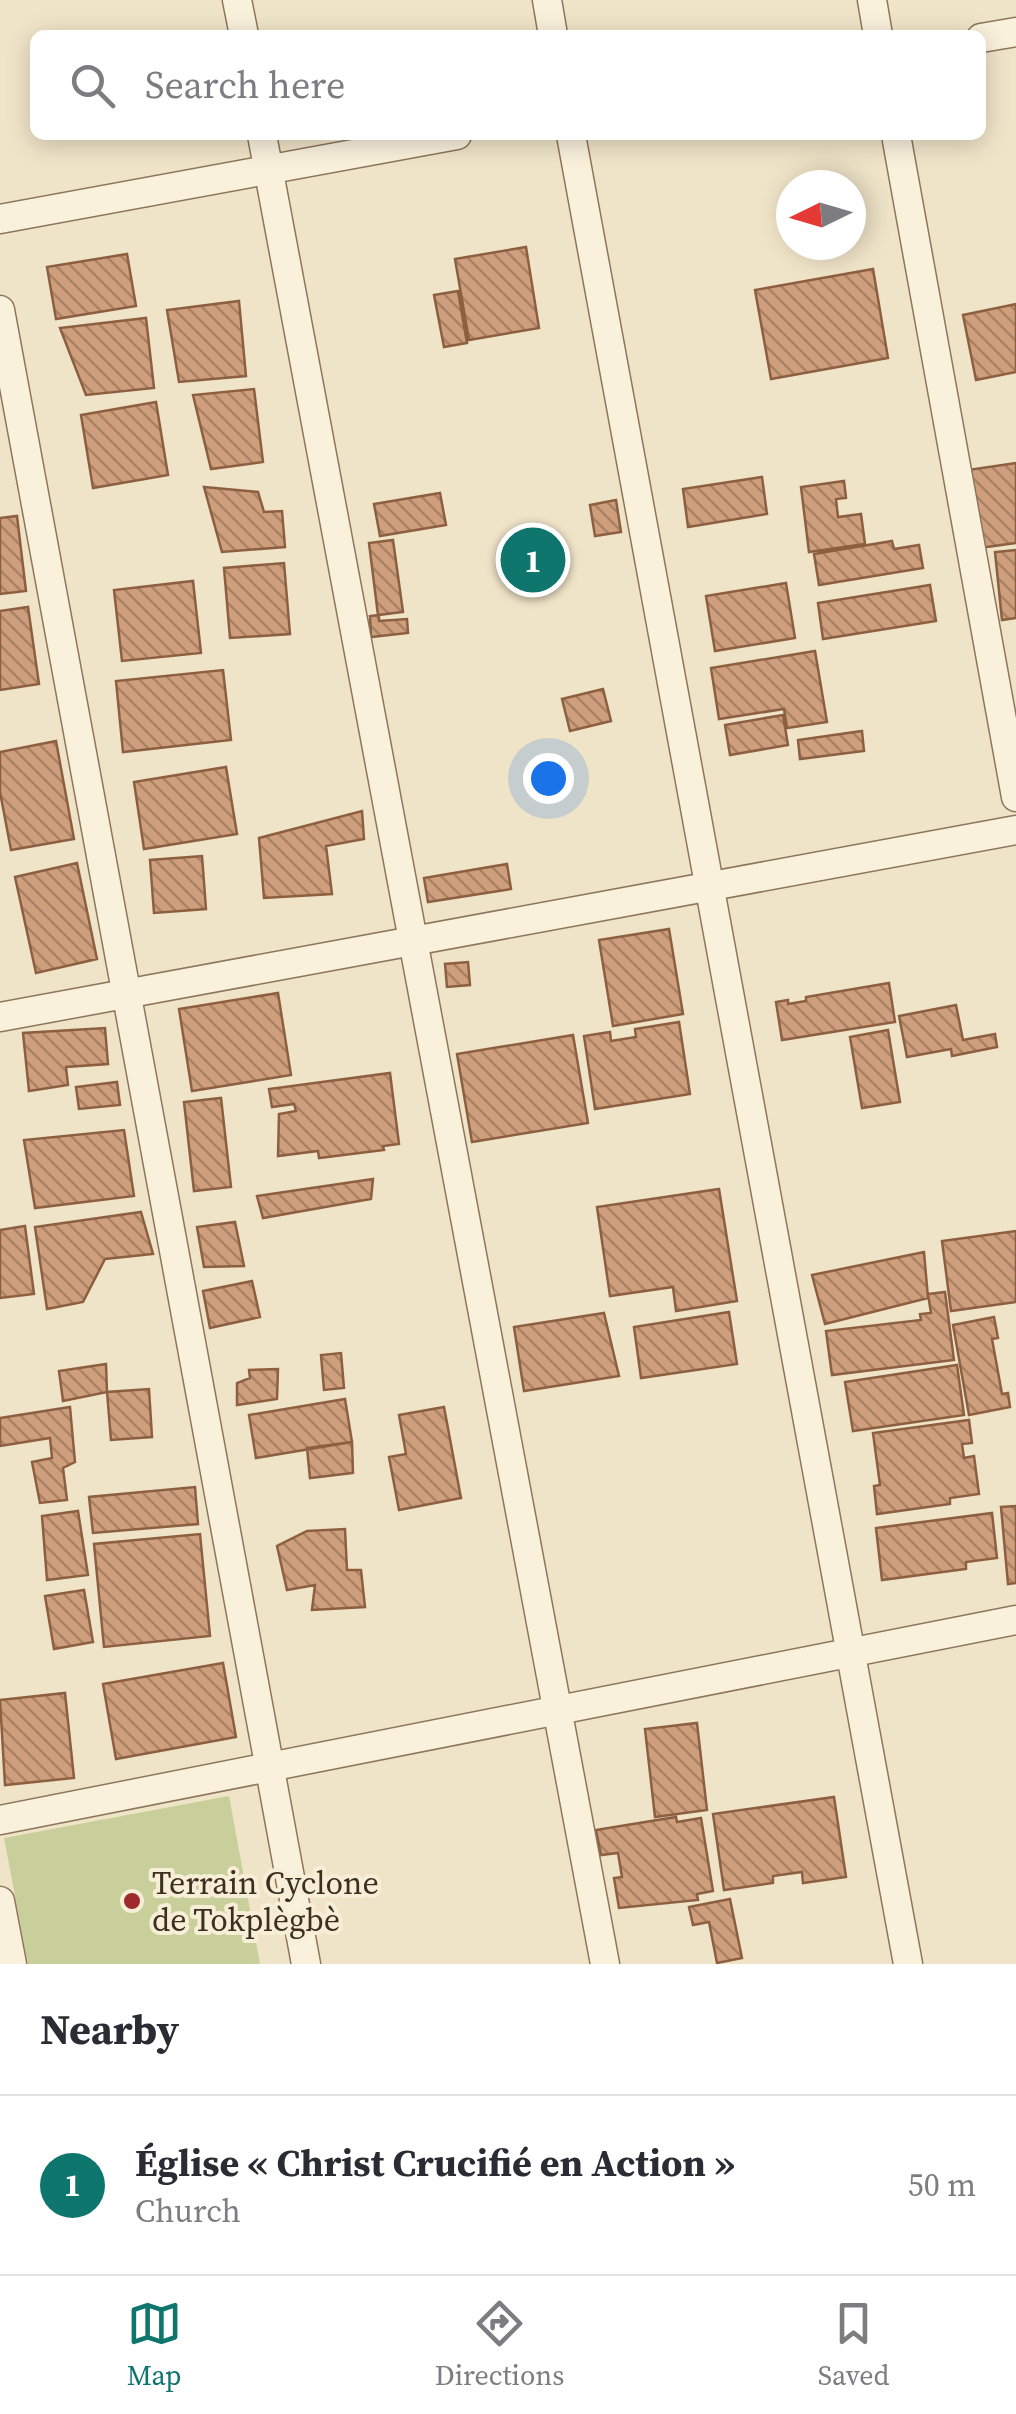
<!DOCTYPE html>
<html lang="en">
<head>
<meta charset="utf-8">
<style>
  :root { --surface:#fff; --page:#f7f7f7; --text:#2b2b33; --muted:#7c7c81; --line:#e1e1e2; --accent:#0f766e }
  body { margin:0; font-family:"Source Serif 4",serif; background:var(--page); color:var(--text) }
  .compass { position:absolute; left:776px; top:170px; width:90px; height:90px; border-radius:50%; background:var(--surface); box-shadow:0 5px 25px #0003; rotate:265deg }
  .you { position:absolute; left:548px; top:778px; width:35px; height:35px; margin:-25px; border:8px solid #fff; border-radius:50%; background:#1a73e8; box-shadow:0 0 0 15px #1a73e833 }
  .badge { display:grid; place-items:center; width:65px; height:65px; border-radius:50%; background:var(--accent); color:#fff; font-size:32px; font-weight:700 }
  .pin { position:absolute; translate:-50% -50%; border:5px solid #fff; box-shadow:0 2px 10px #0006 }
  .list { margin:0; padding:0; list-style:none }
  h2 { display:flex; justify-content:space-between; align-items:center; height:130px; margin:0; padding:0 40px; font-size:42px }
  h2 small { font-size:32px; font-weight:400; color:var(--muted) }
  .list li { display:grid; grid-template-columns:65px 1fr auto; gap:30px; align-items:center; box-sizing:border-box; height:180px; padding:0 40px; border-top:2px solid var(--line) }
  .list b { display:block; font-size:38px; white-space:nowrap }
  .list p { margin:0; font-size:32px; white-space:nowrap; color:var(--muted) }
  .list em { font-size:32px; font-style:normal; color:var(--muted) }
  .icon { flex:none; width:55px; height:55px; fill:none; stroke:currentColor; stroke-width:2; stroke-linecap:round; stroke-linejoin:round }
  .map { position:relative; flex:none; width:1016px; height:1964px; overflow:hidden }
  .search { position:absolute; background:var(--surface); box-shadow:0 5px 25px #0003; left:30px; right:30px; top:30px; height:110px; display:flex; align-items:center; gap:25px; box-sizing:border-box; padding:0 35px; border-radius:15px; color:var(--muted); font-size:38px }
  .sheet { height:310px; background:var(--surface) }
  nav { display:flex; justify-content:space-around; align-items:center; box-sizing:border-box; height:140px; border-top:2px solid var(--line); background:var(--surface); font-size:28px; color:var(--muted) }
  nav a { display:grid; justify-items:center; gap:5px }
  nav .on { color:var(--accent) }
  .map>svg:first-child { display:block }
</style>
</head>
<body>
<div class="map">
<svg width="1016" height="1964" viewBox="0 0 1016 1964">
  <defs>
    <pattern id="building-back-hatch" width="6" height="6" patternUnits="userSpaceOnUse" patternTransform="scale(2.5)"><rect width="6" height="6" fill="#cf9f7d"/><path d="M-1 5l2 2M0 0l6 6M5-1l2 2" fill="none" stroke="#a98266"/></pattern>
  </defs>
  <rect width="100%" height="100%" fill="#f0e4c8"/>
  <path fill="#c9cf9b" d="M229,1796L260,1964H28L4,1838Z"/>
  <path fill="url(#building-back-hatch)" stroke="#8d5f41" stroke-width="2.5" d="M526,247L539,328L469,340L455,259Z
    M127,254L136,306L56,319L47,267Z
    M873,269L888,358L771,379L755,290Z
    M458,291L467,343L444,347L434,295Z
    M239,301L246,376L179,382L167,310Z
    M1016,304V372L976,380L963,315Z
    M146,318L154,388L86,395L60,328Z
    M254,389L263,462L211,469L193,395Z
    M156,402L168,475L93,488L81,415Z
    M1016,463V543L979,548L968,470Z
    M762,477L767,514L688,527L683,489Z
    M844,481L846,498L836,499L838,517L861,514L865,544L809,552L801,487Z
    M204,487L258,492L264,512L282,511L285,547L222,552Z
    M440,493L446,525L380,536L374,504Z
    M616,500L621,532L595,536L590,505Z
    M17,516L26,591L0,594V518Z
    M393,540L403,612L378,615L369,543Z
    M892,541L894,549L919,545L923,568L819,585L814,554Z
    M1016,550V618L1002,620L995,552Z
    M284,563L290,634L230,638L224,568Z
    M193,581L201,653L122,661L114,590Z
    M786,583L795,638L715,651L706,596Z
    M930,585L936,621L823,639L818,603Z
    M28,607L39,684L0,690V611Z
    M379,615V621L407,619L408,633L371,637L370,616Z
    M815,651L827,722L787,728L784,709L719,719L711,668Z
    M223,670L231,740L123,752L116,681Z
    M603,689L611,721L570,731L562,699Z
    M783,715L788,745L730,755L725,725Z
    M862,731L864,751L800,759L798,740Z
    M56,741L74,839L11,850L0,792V752Z
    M226,767L237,834L144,849L134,782Z
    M362,811L364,839L326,846L332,894L264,898L259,838Z
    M202,856L206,909L154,913L150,860Z
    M77,863L97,959L36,973L15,877Z
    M507,864L511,889L428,902L424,878Z
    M669,929L683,1014L613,1026L599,940Z
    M468,962L470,985L447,987L445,964Z
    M889,983L895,1022L782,1040L776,1002L788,1000V1004L806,1001V997Z
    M278,993L291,1075L192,1091L179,1009Z
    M956,1005L963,1040L995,1034L997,1047L952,1056L951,1049L907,1057L899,1016Z
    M679,1022L690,1094L595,1109L584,1036L610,1032L611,1041L636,1037L635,1029Z
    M105,1028L108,1064L66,1067L68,1085L29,1091L23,1033Z
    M888,1030L900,1102L862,1108L850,1037Z
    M573,1035L588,1123L472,1142L457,1054Z
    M390,1073L399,1144L383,1146L384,1150L319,1158L318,1151L278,1156L279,1114L296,1111L294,1104L272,1107L269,1089Z
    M117,1082L120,1105L79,1109L76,1087Z
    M221,1098L231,1187L194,1191L184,1102Z
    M124,1130L134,1196L35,1208L24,1140Z
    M373,1179L371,1199L263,1218L257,1196Z
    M719,1189L737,1301L676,1311L673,1287L610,1296L597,1207Z
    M141,1212L153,1254L105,1259L83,1302L47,1309L35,1227Z
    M235,1222L244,1266L204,1267L197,1227Z
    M25,1226L34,1294L0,1298V1230Z
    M1016,1231V1302L951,1311L942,1241Z
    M924,1252L928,1298L825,1324L812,1275Z
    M252,1281L260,1317L210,1328L203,1291Z
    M945,1292L954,1360L832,1375L826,1331L921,1320L920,1314L931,1313L928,1294Z
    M729,1312L737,1364L641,1378L634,1327Z
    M604,1313L619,1376L524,1391L514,1327Z
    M994,1317L998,1338L992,1339L1002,1394L1008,1393L1010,1407L969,1415L953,1325Z
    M341,1353L344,1388L324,1390L321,1355Z
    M106,1364L107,1392L63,1401L59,1371Z
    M957,1365L964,1415L853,1431L845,1382Z
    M278,1369L277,1399L237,1405V1383L250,1378L249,1370Z
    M149,1389L152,1437L111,1440L107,1392Z
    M345,1399L352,1442L256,1458L249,1415Z
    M70,1407L75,1462L63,1468L67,1500L40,1503L32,1462L52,1458L50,1438L0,1446V1418Z
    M444,1407L461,1498L399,1510L389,1457L406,1454L399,1415Z
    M969,1420L972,1443L962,1444L964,1458L974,1456L979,1494L950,1498V1504L877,1514L874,1486L880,1485L873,1433Z
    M352,1442L353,1473L310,1478L307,1448Z
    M195,1487L198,1524L93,1533L89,1497Z
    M1016,1506V1583L1008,1584L1001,1507Z
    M78,1511L88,1575L47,1580L42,1516Z
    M992,1513L997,1558L966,1562V1569L882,1580L876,1528Z
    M345,1529L347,1570H361L365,1607L312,1610L315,1585L287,1590L277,1546L307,1531Z
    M200,1534L210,1636L104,1647L94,1544Z
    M84,1590L93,1642L54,1649L45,1596Z
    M223,1663L236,1737L116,1759L103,1684Z
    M65,1693L74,1778L5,1785L0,1700Z
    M697,1723L707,1810L655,1817L645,1729Z
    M834,1797L846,1877L803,1883L802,1872L773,1876V1883L724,1890L713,1814Z
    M676,1817L677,1822L701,1818L713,1891L697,1894L698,1900L619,1908L614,1878L622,1877L618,1853L601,1855L596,1830Z
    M730,1899L742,1958L717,1963L709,1922L693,1925L689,1907Z"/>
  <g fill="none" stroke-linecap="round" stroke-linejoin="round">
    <defs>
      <path id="minor" d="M237,0L244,35
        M547,0L553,35
        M872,0L878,35
        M981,38L1016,32
        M262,135L605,1964
        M571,135L908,1964
        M896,135L1016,797
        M0,219L457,135
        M0,310L306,1964
        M0,1017L1016,830
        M0,1820L1016,1620
        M0,1901L12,1964"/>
    </defs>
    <use href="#minor" stroke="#8d765c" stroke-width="31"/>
    <use href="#minor" stroke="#faf1dc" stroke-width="28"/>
  </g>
  <circle fill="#9e2a2b" stroke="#f7eed8" stroke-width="4" cx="132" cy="1901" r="10"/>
  <g text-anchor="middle" stroke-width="8" stroke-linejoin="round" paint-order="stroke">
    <g font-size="32" fill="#3d2e20" stroke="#f7eed8" text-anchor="start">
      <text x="152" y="1894">Terrain Cyclone<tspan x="152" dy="37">de Tokplègbè</tspan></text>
    </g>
  </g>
</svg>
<svg class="compass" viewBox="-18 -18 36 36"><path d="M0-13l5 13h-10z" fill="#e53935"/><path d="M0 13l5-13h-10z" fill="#7c7c81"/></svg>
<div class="you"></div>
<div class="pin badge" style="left:533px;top:560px">1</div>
<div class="search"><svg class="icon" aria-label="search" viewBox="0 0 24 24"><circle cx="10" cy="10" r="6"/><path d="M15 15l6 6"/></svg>Search here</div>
</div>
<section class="sheet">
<h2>Nearby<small></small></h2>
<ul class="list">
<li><span class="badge">1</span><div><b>Église « Christ Crucifié en Action »</b><p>Church</p></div><em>50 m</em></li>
</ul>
</section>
<nav>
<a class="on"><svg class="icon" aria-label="map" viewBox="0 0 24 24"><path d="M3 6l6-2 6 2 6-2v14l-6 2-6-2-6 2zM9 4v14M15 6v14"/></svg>Map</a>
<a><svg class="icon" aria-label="directions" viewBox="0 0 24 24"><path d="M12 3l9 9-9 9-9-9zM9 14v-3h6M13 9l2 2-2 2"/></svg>Directions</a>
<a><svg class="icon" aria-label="saved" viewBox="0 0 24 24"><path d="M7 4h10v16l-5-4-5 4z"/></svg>Saved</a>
</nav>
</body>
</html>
